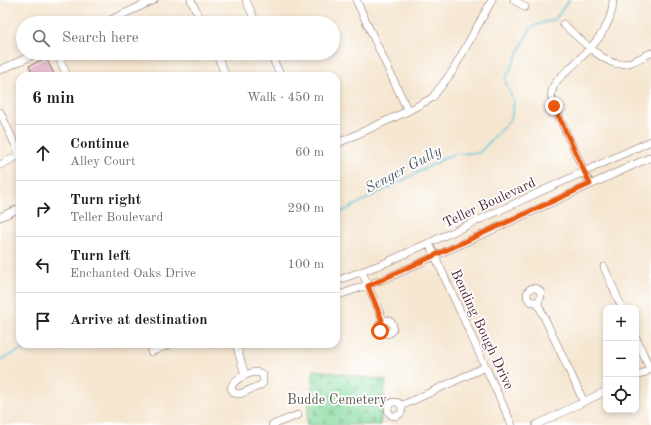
<!DOCTYPE html>
<html lang="en">
<head>
<meta charset="utf-8">
<style>
  :root { --surface:#fff; --page:#f2f2f2; --text:#202124; --muted:#757577; --line:#e0e0e0 }
  body { margin:0; font-family:"Old Standard TT",serif; background:var(--page); color:var(--text) }
  .controls { position:absolute; right:12px; bottom:12px; display:grid; overflow:hidden; border-radius:8px; box-shadow:0 2px 6px #0003 }
  .controls button { width:36px; height:36px; display:grid; place-items:center; padding:0; border:0; border-bottom:1px solid var(--line); background:var(--surface); color:var(--text); font:20px sans-serif }
  .stop { position:absolute; width:12px; height:12px; margin:-9px; border:3px solid #ea580c; border-radius:50%; background:#fff }
  .stop.end { background:#ea580c; border-color:#fff; box-shadow:0 1px 4px #0008 }
  .list { margin:0; padding:0; list-style:none }
  h2 { display:flex; justify-content:space-between; align-items:center; height:52px; margin:0; padding:0 16px; font-size:17px }
  h2 small { font-size:13px; font-weight:400; color:var(--muted) }
  .list li { display:grid; grid-template-columns:26px 1fr auto; gap:12px; align-items:center; box-sizing:border-box; height:56px; padding:0 16px; border-top:1px solid var(--line) }
  .list b { display:block; font-size:15px; white-space:nowrap }
  .list p { margin:0; font-size:13px; white-space:nowrap; color:var(--muted) }
  .list em { font-size:13px; font-style:normal; color:var(--muted) }
  .icon { flex:none; width:22px; height:22px; fill:none; stroke:currentColor; stroke-width:2; stroke-linecap:round; stroke-linejoin:round }
  .map { position:relative; flex:none; width:651px; height:425px; overflow:hidden }
  .search { position:absolute; background:var(--surface); box-shadow:0 2px 6px #0003; left:16px; top:16px; width:324px; height:44px; display:flex; align-items:center; gap:10px; box-sizing:border-box; padding:0 14px; border-radius:22px; color:var(--muted); font-size:15px }
  .panel { position:absolute; background:var(--surface); box-shadow:0 2px 6px #0003; left:16px; top:72px; width:324px; height:276px; border-radius:12px }
  .map>svg:first-child { display:block }
</style>
</head>
<body>
<div class="map">
<svg width="651" height="425" viewBox="0 0 651 425">
  <defs>
    <pattern id="cemetery-stones" width="16" height="16" patternUnits="userSpaceOnUse"><rect width="16" height="16" fill="#85da9d"/><path d="M2 7V4a2 2 0 0 1 4 0v3zM10 15v-3a2 2 0 0 1 4 0v3z" fill="#74bb87"/></pattern>
    <pattern id="building-back-hatch" width="6" height="6" patternUnits="userSpaceOnUse"><rect width="6" height="6" fill="#e09cbb"/><path d="M-1 5l2 2M0 0l6 6M5-1l2 2" fill="none" stroke="#b87f98"/></pattern>
  </defs>
  <rect width="100%" height="100%" fill="#fff"/>
  <filter id="ink" filterUnits="userSpaceOnUse"><feTurbulence type="fractalNoise" baseFrequency=".025" numOctaves="2"/><feDisplacementMap in="SourceGraphic" scale="8" xChannelSelector="R" yChannelSelector="G"/><feConvolveMatrix kernelMatrix="1 2 1 2 8 2 1 2 1" color-interpolation-filters="sRGB"/></filter>
  <filter id="wash" filterUnits="userSpaceOnUse"><feTurbulence type="fractalNoise" baseFrequency=".012" numOctaves="4" result="noise"/><feDisplacementMap in="SourceGraphic" scale="16" xChannelSelector="R" yChannelSelector="G"/><feGaussianBlur stdDeviation="0.9" result="paint"/><feColorMatrix in="noise" values="0 0 0 0 0 0 0 0 0 0 0 0 0 0 0 0 0 1.4 0 .05"/><feComposite in="paint" operator="in"/></filter>
  <g filter="url(#wash)">
    <rect width="100%" height="100%" fill="#f5e6d0"/>
    <path fill="url(#cemetery-stones)" stroke="#687c64" d="M314,370L386,380L380,425H306Z"/>
    <g fill="none" stroke-linecap="round" stroke-linejoin="round">
      <path stroke="#5dc5da" stroke-width="1.5" d="M336,215L453,154L479,153L511,119L514,103L505,80L531,27L555,19L569,0
        M0,360L34,344"/>
    </g>
    <g id="blocks">
      <path fill="url(#building-back-hatch)" d="M46,58L55,76H36L35,74L33,75L29,66Z"/>
    </g>
  </g>
  <g filter="url(#ink)">
    <use href="#blocks" fill-opacity="0" stroke="#866565" stroke-width="1"/>
    <g fill="none" stroke-linecap="round" stroke-linejoin="round">
      <defs>
        <path id="street" d="M191,0L202,23
          M246,0L256,23
          M356,0L408,111
          M514,0L525,7
          M104,23L154,0
          M563,24C575,34 604,64 619,64C630,65 641,57 651,53
          M57,53L67,76
          M216,53L226,76
          M270,53L281,76
          M0,70L38,53
          M0,112L20,155
          M336,144L408,111L432,98L452,72L492,0
          M0,165L20,155
          M590,184L554,106C552,100 550,94 553,88C555,80 563,75 569,69C588,51 613,29 613,0
          M0,217L20,208
          M429,243L512,425
          M604,267L622,308
          M362,272L383,320
          M336,281L385,263L651,141
          M527 295a7 7 0 1 1 14 0a7 7 0 1 1-14 0Z
          M336,296L387,278L651,157
          M537,302L584,402
          M379 327a7 7 0 1 1 14 0a7 7 0 1 1-14 0Z
          M636,338L650,369
          M236,344L245,375
          M151,352L170,344
          M254,372L260,373L263,375V383L261,385L240,394L234,393L231,388C234,378 246,375 254,372Z
          M636,377L651,369
          M388 409a7 7 0 1 1 14 0a7 7 0 1 1-14 0Z
          M401,406L485,367
          M272,425L298,415
          M536,425L606,391"/>
      </defs>
      <use href="#street" stroke="#866565" stroke-width="8"/>
      <use href="#street" stroke="#fff" stroke-width="7"/>
    </g>
  </g>
  <g fill="none" stroke-linecap="round" stroke-linejoin="round" filter="url(#ink)">
    <path stroke="#ea580c" stroke-width="5" d="M380,331L379,324L382,320L368,286L590,184L554,106"/>
  </g>
  <g text-anchor="middle" stroke-width="3.5" stroke-linejoin="round" paint-order="stroke">
    <g font-size="14" fill="#4a1f2b" stroke="#fff">
      <text transform="translate(489 202) rotate(-25)" y="5">Teller Boulevard</text>
      <text transform="translate(483 329) rotate(65)" y="5">Bending Bough Drive</text>
    </g>
    <g font-size="14" fill="#5c574d" stroke="#fff">
      <text x="337" y="404">Budde Cemetery</text>
    </g>
    <g font-size="15" font-style="italic" fill="#515968" stroke="#fff">
      <text transform="translate(403 169) rotate(-28)" y="5">Senger Gully</text>
    </g>
  </g>
</svg>
<div class="controls">
<button>+</button>
<button>−</button>
<button><svg class="icon" aria-label="locate" viewBox="0 0 24 24"><circle cx="12" cy="12" r="6"/><path d="M12 2v4M12 18v4M2 12h4M18 12h4"/></svg></button>
</div>
<div class="stop" style="left:380px;top:331px"></div>
<div class="stop end" style="left:554px;top:106px"></div>
<div class="search"><svg class="icon" aria-label="search" viewBox="0 0 24 24"><circle cx="10" cy="10" r="6"/><path d="M15 15l6 6"/></svg>Search here</div>
<section class="panel">
<h2>6 min<small>Walk · 450 m</small></h2>
<ul class="list">
<li><svg class="icon" aria-label="ahead" viewBox="0 0 24 24"><path d="M12 20V5M6 11l6-6 6 6"/></svg><div><b>Continue</b><p>Alley Court</p></div><em>60 m</em></li>
<li><svg class="icon" aria-label="right" viewBox="0 0 24 24"><path d="M7 20v-9h11M14 6l5 5-5 5"/></svg><div><b>Turn right</b><p>Teller Boulevard</p></div><em>290 m</em></li>
<li><svg class="icon" aria-label="left" viewBox="0 0 24 24"><path d="M17 20v-9H6M10 6l-5 5 5 5"/></svg><div><b>Turn left</b><p>Enchanted Oaks Drive</p></div><em>100 m</em></li>
<li><svg class="icon" aria-label="arrive" viewBox="0 0 24 24"><path d="M6 21V4h12l-3 4 3 4H6"/></svg><div><b>Arrive at destination</b></div></li>
</ul>
</section>
</div>
</body>
</html>
